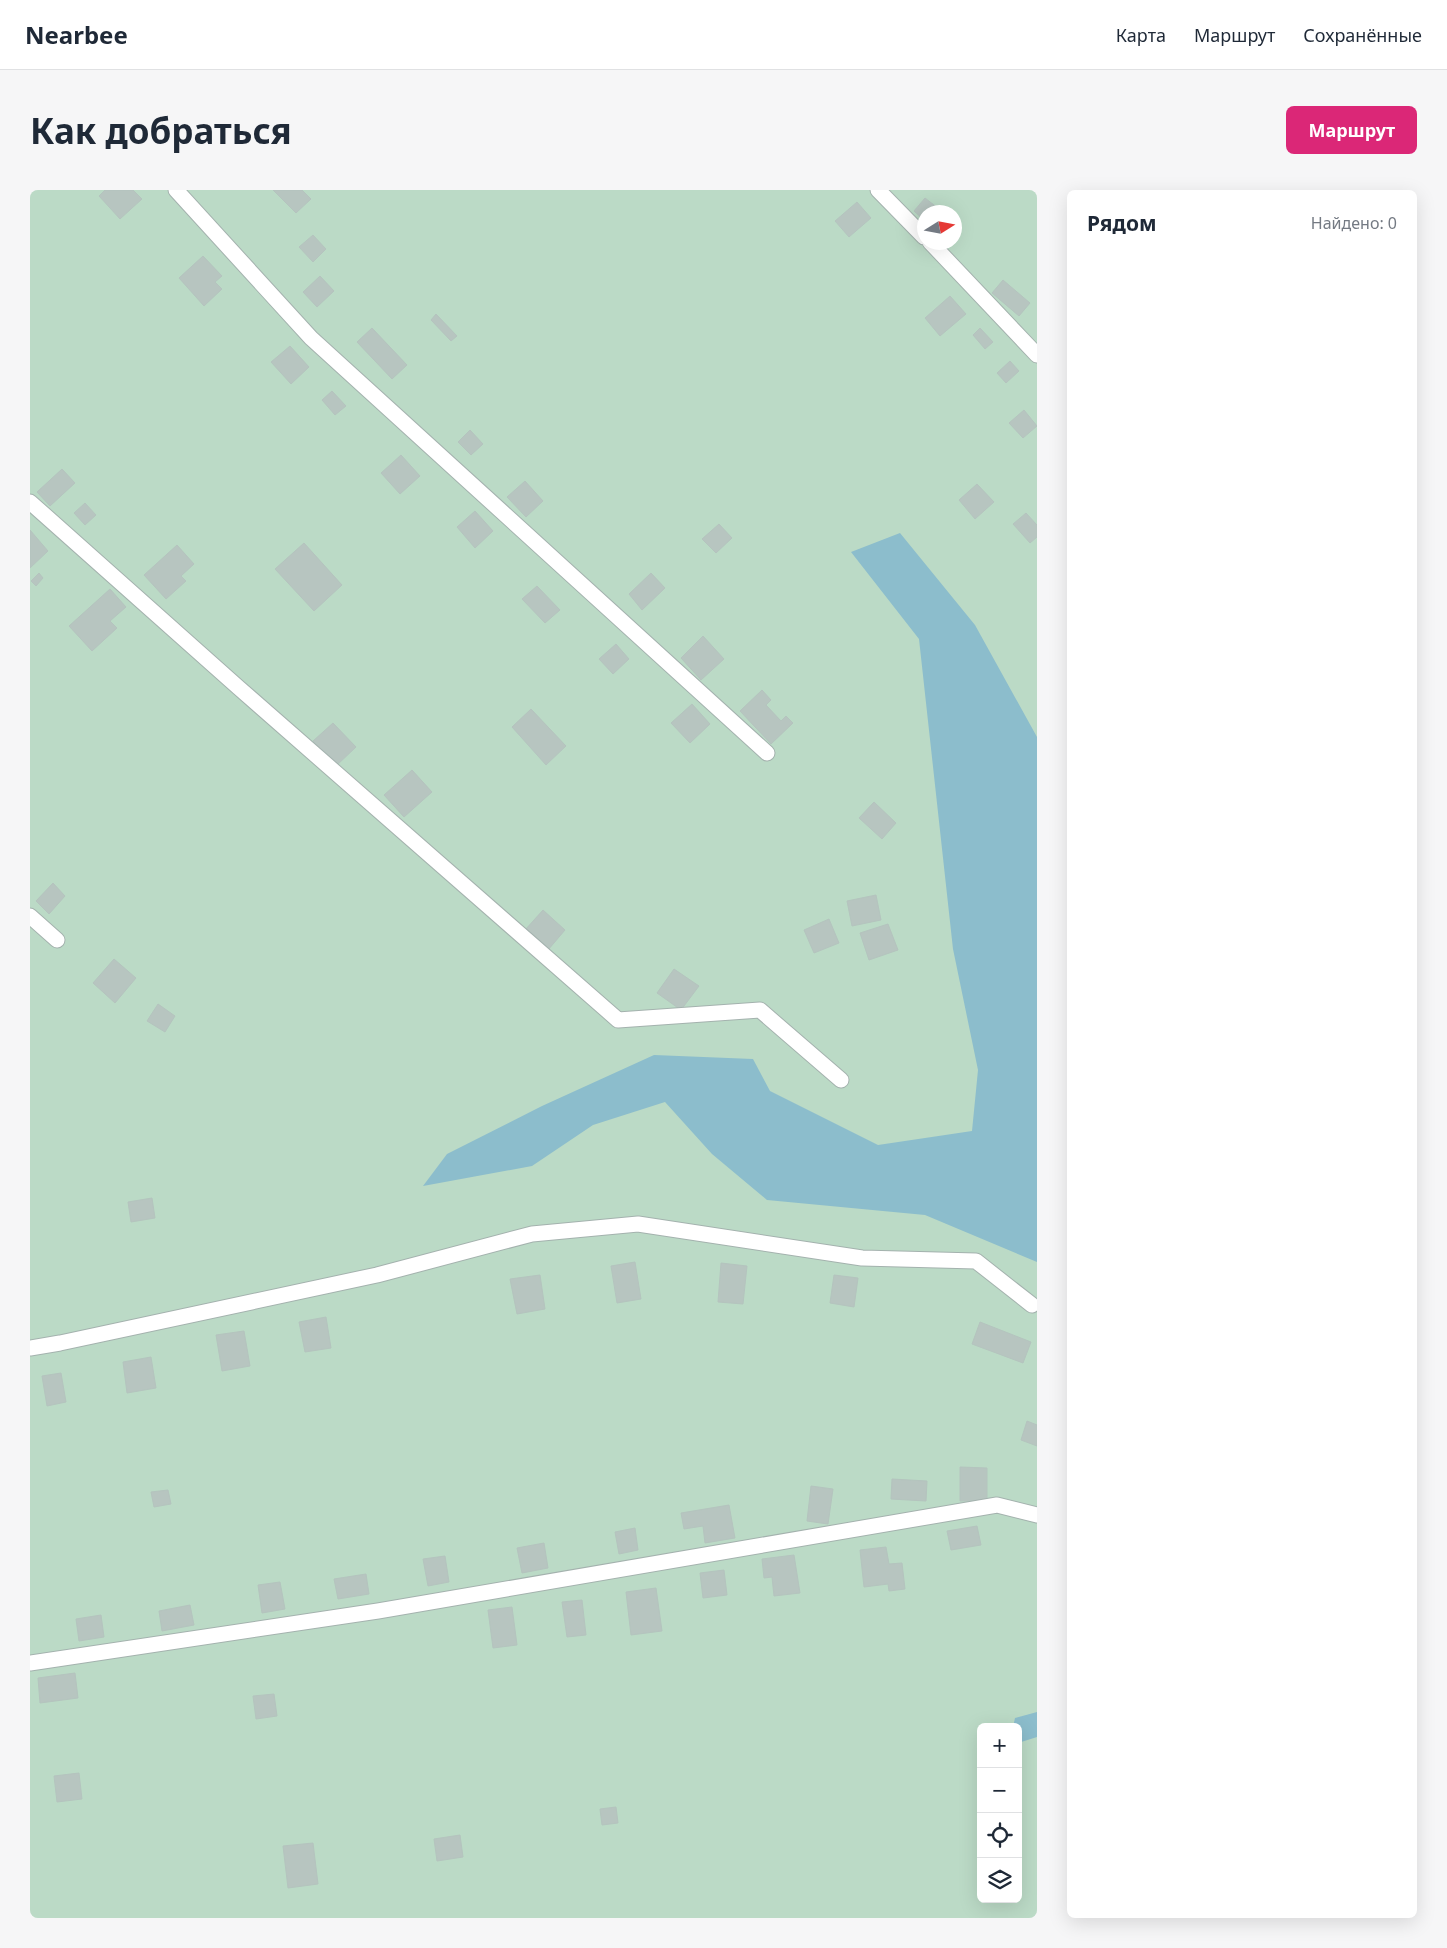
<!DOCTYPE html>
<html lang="ru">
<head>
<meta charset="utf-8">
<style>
  :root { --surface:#fff; --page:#f6f6f7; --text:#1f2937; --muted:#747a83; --line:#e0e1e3; --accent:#db2777 }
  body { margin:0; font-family:"Noto Sans",sans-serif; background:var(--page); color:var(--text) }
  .controls { position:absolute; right:15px; bottom:15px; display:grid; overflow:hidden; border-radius:8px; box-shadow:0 5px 20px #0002 }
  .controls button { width:45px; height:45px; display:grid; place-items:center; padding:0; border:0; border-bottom:1px solid var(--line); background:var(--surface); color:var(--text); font:25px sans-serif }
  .compass { position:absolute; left:887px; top:15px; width:45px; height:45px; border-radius:50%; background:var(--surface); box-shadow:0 5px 20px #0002; rotate:79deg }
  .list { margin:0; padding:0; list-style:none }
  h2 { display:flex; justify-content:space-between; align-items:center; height:65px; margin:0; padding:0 20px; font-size:21px }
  h2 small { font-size:16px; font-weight:400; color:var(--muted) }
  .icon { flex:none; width:28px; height:28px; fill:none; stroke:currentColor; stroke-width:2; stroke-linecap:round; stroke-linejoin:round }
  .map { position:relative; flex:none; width:1007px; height:1728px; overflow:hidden; border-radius:8px }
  header { display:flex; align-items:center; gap:30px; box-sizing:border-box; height:70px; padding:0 25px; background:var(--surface); border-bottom:1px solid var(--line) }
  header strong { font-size:24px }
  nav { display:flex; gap:28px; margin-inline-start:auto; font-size:18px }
  .intro { display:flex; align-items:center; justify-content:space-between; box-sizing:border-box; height:120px; padding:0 30px }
  h1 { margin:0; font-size:35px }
  .button { padding:12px 22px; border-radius:8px; background:var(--accent); color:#fff; font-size:18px; font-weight:700 }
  main { display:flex; gap:30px; padding:0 30px }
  aside { flex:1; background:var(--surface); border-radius:8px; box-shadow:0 5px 20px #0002 }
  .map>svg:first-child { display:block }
</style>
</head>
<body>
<header>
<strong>Nearbee</strong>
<nav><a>Карта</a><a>Маршрут</a><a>Сохранённые</a></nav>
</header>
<div class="intro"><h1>Как добраться</h1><a class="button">Маршрут</a></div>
<main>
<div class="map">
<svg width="1007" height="1728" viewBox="0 0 1007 1728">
  <rect width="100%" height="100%" fill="#e1ebe7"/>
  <path fill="#bbdac6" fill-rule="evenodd" d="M0,0H1007V1728H0ZM894,22H924V52H894ZM951,1537H988V1709H951Z"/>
  <path fill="#8cbdcc" d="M870,343L945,435L1007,547V1072L895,1025L737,1010L682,964L635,912L563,935L502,976L393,996L417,964L512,916L624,865L723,869L740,901L848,955L942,941L948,880L923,759L889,449L821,362Z
    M1007,1522V1547L988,1553V1537H983L985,1528Z"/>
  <path fill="#b7c5c0" stroke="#b4c4be" d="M75,0H103L112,9L90,29L69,6Z
    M243,0H272L281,9L266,23Z
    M895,8L913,22H894V30L884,21Z
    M827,12L841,28L819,47L805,31Z
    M283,45L296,59L283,72L269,57Z
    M173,66L192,86L185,92L192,99L174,116L149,88Z
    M290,86L304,101L287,117L273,102Z
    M973,90L1000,113L989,126L962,103Z
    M920,106L936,124L910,146L895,128Z
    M406,124L427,146L421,151L401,130Z
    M342,138L377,175L362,189L327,152Z
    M950,138L963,152L955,159L943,145Z
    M260,156L279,177L261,194L241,172Z
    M980,171L989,181L976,193L967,183Z
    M302,201L316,216L305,225L292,210Z
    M994,220L1007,236L993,248L979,233Z
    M440,240L453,254L441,265L428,252Z
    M371,265L390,286L370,304L351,283Z
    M32,279L45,293L20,316L7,302Z
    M495,291L513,311L496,327L477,307Z
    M947,294L964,312L945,329L929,310Z
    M55,313L66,325L55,335L44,323Z
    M445,321L463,341L445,358L427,337Z
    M996,323L1007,335V347L1000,353L983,334Z
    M689,334L702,348L686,363L672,349Z
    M0,340L18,361L0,378Z
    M274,353L312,395L284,421L245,379Z
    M147,355L164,374L151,386L156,391L136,409L114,385Z
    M9,383L13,388L6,396L1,391Z
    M621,383L635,398L612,420L599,404Z
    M507,396L530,420L515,433L492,409Z
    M80,399L96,417L80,431L87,438L62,461L39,436Z
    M673,446L694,469L671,490L651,468Z
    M586,454L599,469L583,484L569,469Z
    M732,500L741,510L736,515L751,531L756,526L763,533L741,554L710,521Z
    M662,514L680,534L660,553L641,533Z
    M501,519L536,556L516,575L482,537Z
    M303,533L326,557L306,576L283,551Z
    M382,580L402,602L374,627L354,605Z
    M844,612L866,633L852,649L829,628Z
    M23,693L35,706L19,724L6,711Z
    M846,705L851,730L822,736L817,711Z
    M513,720L535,740L518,760L495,740Z
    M799,729L809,753L784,763L774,740Z
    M858,734L868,760L839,770L830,743Z
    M84,769L106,788L85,813L63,793Z
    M644,779L669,796L651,820L627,803Z
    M128,814L145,826L135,842L117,831Z
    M122,1008L125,1028L101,1032L98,1012Z
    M605,1072L611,1109L587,1113L581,1076Z
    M691,1073L717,1076L713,1114L688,1112Z
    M510,1085L515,1119L487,1124L480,1089Z
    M804,1085L828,1088L824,1117L800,1113Z
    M296,1127L301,1158L275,1162L269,1132Z
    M950,1132L1001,1152L993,1173L942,1154Z
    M214,1141L220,1176L192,1181L186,1145Z
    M121,1167L126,1198L97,1203L93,1172Z
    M31,1183L36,1212L17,1216L12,1186Z
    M997,1231L1007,1235V1256L991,1250Z
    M930,1277L957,1278V1311H930Z
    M862,1289L897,1291L896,1311L861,1309Z
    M781,1296L803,1299L798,1334L777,1331Z
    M138,1300L141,1314L124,1317L121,1302Z
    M699,1315L705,1348L675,1353L673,1336L654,1339L651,1323Z
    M947,1336L951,1355L921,1360L917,1341Z
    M605,1338L608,1360L589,1364L585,1342Z
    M514,1353L518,1378L492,1383L487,1358Z
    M856,1357L859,1374L872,1373L875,1399L859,1401L858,1394L834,1397L830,1360Z
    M764,1365L770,1403L744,1406L742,1387L734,1388L732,1369Z
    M415,1366L419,1392L398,1396L393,1369Z
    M694,1380L697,1405L673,1408L670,1383Z
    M336,1384L339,1404L308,1409L304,1389Z
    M250,1392L255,1419L232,1423L228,1395Z
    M626,1398L632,1441L601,1445L596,1402Z
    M552,1410L556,1445L537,1447L532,1412Z
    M160,1415L164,1435L132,1441L129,1421Z
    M482,1417L487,1455L463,1458L458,1420Z
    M71,1425L74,1447L49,1451L46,1429Z
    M45,1483L48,1508L10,1513L8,1488Z
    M244,1504L247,1526L226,1529L223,1506Z
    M49,1583L52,1609L27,1612L24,1586Z
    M586,1617L588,1633L572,1635L570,1619Z
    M430,1645L433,1667L407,1671L404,1649Z
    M283,1653L288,1694L258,1698L253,1656Z"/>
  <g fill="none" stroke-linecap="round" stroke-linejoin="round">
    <defs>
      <path id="minor" d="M146,0L281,148L737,563
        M848,0L894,47
        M900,52L1007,165
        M0,312L209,498L588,830L730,820L811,890
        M0,726L27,750
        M0,1158L30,1153L347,1085L502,1044L608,1034L832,1068L946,1071L1002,1115
        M0,1473L348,1421L967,1315L1007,1325"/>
    </defs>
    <use href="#minor" stroke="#a4b2ae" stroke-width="17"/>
    <use href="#minor" stroke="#fff" stroke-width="15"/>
  </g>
</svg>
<div class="controls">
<button>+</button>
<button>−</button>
<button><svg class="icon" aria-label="locate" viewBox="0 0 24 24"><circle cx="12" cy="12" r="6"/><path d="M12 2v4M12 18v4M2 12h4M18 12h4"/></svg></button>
<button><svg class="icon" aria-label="layers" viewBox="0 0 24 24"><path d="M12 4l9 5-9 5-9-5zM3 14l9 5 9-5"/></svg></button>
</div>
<svg class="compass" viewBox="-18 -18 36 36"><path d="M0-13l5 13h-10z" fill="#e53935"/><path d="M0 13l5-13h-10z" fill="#747a83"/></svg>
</div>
<aside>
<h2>Рядом<small>Найдено: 0</small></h2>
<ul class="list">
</ul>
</aside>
</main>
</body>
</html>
